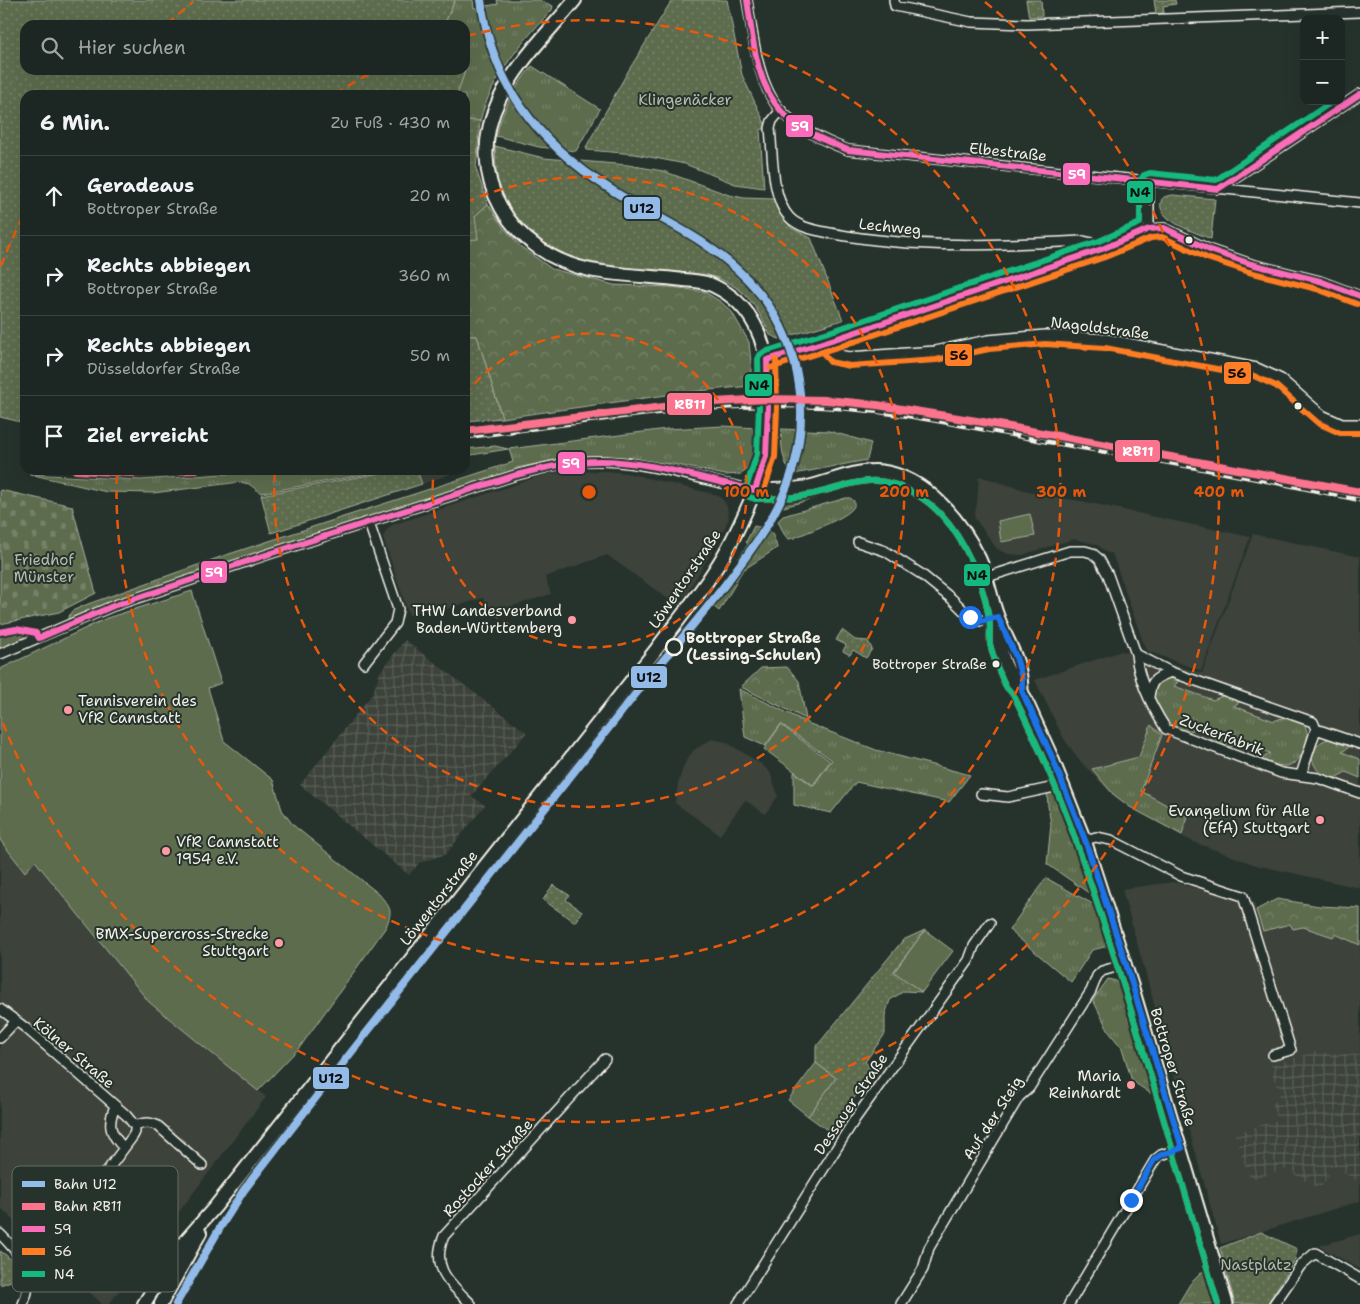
<!DOCTYPE html>
<html lang="de">
<head>
<meta charset="utf-8">
<style>
  :root { --surface:#1c2622; --page:#29322f; --text:#f1f3f6; --muted:#a0a5a5; --line:#3a4340 }
  body { margin:0; font-family:"Shantell Sans",sans-serif; background:var(--page); color:var(--text) }
  .controls { position:absolute; right:15px; top:15px; display:grid; overflow:hidden; border-radius:10px; box-shadow:0 5px 20px #0002 }
  .controls button { width:45px; height:45px; display:grid; place-items:center; padding:0; border:0; border-bottom:1px solid var(--line); background:var(--surface); color:var(--text); font:25px sans-serif }
  .stop { position:absolute; width:15px; height:15px; margin:-11px; border:4px solid #1a73e8; border-radius:50%; background:#fff }
  .stop.end { background:#1a73e8; border-color:#fff; box-shadow:0 1px 5px #0008 }
  .list { margin:0; padding:0; list-style:none }
  h2 { display:flex; justify-content:space-between; align-items:center; height:65px; margin:0; padding:0 20px; font-size:21px }
  h2 small { font-size:16px; font-weight:400; color:var(--muted) }
  .list li { display:grid; grid-template-columns:32px 1fr auto; gap:15px; align-items:center; box-sizing:border-box; height:80px; padding:0 20px; border-top:1px solid var(--line) }
  .list b { display:block; font-size:19px; white-space:nowrap }
  .list p { margin:0; font-size:16px; white-space:nowrap; color:var(--muted) }
  .list em { font-size:16px; font-style:normal; color:var(--muted) }
  .icon { flex:none; width:28px; height:28px; fill:none; stroke:currentColor; stroke-width:2; stroke-linecap:round; stroke-linejoin:round }
  .map { position:relative; flex:none; width:1360px; height:1304px; overflow:hidden }
  .search { position:absolute; background:var(--surface); box-shadow:0 5px 20px #0002; left:20px; top:20px; width:450px; height:55px; display:flex; align-items:center; gap:12px; box-sizing:border-box; padding:0 18px; border-radius:15px; color:var(--muted); font-size:19px }
  .panel { position:absolute; background:var(--surface); box-shadow:0 5px 20px #0002; left:20px; top:90px; width:450px; height:385px; border-radius:15px }
  .map>svg:first-child { display:block }
</style>
</head>
<body>
<div class="map">
<svg width="1360" height="1304" viewBox="0 0 1360 1304">
  <defs>
    <pattern id="industrial-grid" width="8" height="8" patternUnits="userSpaceOnUse" patternTransform="scale(1.25)"><rect width="8" height="8" fill="#3c433a"/><path d="M0 4h8M4 0v8" fill="none" stroke="#595f56"/></pattern>
    <pattern id="grass-tufts" width="24" height="20" patternUnits="userSpaceOnUse" patternTransform="scale(1.25)"><rect width="24" height="20" fill="#5d6c4e"/><path d="M3 7l-1-3M5 7V3M7 7l1-3M15 17l-1-3M17 17v-4M19 17l1-3" fill="none" stroke="#758168"/></pattern>
    <pattern id="forest-crowns" width="20" height="18" patternUnits="userSpaceOnUse" patternTransform="scale(1.25)"><rect width="20" height="18" fill="#5d6c4e"/><path d="M2 6a3 3 0 1 1 6 0M12 15a3 3 0 1 1 6 0" fill="none" stroke="#758168"/></pattern>
    <pattern id="cemetery-stones" width="16" height="16" patternUnits="userSpaceOnUse" patternTransform="scale(1.25)"><rect width="16" height="16" fill="#5d6c4e"/><path d="M2 7V4a2 2 0 0 1 4 0v3zM10 15v-3a2 2 0 0 1 4 0v3z" fill="#758168"/></pattern>
    <pattern id="park-dots" width="8" height="8" patternUnits="userSpaceOnUse" patternTransform="scale(1.25)"><rect width="8" height="8" fill="#5d6c4e"/><path d="M2 2h.1M6 6h.1" fill="none" stroke="#758168" stroke-width="1.8" stroke-linecap="round"/></pattern>
  </defs>
  <rect width="100%" height="100%" fill="#26332d"/>
  <filter id="ink" filterUnits="userSpaceOnUse"><feTurbulence type="fractalNoise" baseFrequency=".02" numOctaves="2"/><feDisplacementMap in="SourceGraphic" scale="10" xChannelSelector="R" yChannelSelector="G"/><feConvolveMatrix kernelMatrix="1 2 1 2 8 2 1 2 1" color-interpolation-filters="sRGB"/></filter>
  <g filter="url(#ink)">
    <path fill="#3c433a" d="M417,470H449L451,474L422,484Z
      M605,471L627,473L717,495L723,500L727,507L729,518L722,534L687,593L675,604L607,555L545,577L551,594L489,613L483,598L433,613L431,607L409,615L383,537L387,530L392,525L547,474L570,472Z
      M979,476L1041,495L1081,501L1250,537L1201,671L1148,651L1144,645L1112,553H1107L1096,544L1074,539L1022,555L1008,554L997,549L974,517L977,504Z
      M1253,534L1360,557V888L1256,865L1191,841L1129,807L1113,795L1081,762L1064,739L1035,680L1122,651L1202,673Z
      M712,739L726,742L761,764L770,772L778,796L765,814L745,800L720,835L675,803L678,784L683,768L687,759L694,750Z
      M0,840L25,871L34,861L149,1002L266,1097L109,1304H102L0,1207Z
      M1173,882L1254,903L1263,931L1291,923L1335,934L1360,945V1201L1221,1244L1122,889Z
      M1360,1234V1269L1319,1246Z"/>
    <path fill="url(#industrial-grid)" d="M405,640L527,733L471,796L485,805L446,854L419,863L409,875L300,785L373,693L380,672Z
      M1314,1052L1360,1055V1183L1334,1166L1320,1189L1285,1169L1250,1180L1235,1133L1277,1120L1272,1103L1281,1099L1270,1066Z"/>
    <path fill="url(#grass-tufts)" stroke="#a8ae9b" d="M455,0H473L474,8L498,4L497,0H539L553,6L552,10C521,43 492,76 480,121L465,120V95H457L465,71L463,70H465V25H444Z
      M532,66L600,109L576,151L539,147L496,136C503,109 514,88 532,66Z
      M723,426L757,428L756,457L750,468L741,474L725,475L673,464L600,457L568,458L516,468L517,470L92,609L67,620L72,611L88,604L226,555L513,462L509,449L667,429Z
      M781,429L829,431L871,443L867,460L794,474C782,467 781,442 781,429Z
      M495,446L508,449L465,456V449Z
      M277,470H390L261,493L249,484L240,482L153,493L107,492L29,474L141,480Z
      M844,484L849,488L784,507L781,506L782,503Z
      M846,498H850L854,501C854,505 855,506 852,509C844,519 807,532 794,538L788,539L784,534L778,521L783,516Z
      M754,526C758,528 763,526 767,528C772,531 776,542 777,548L743,570L735,582L736,583L719,611L706,600L724,580L748,544L746,542Z
      M14,634L31,636L0,651V636Z
      M1169,676L1182,678L1174,686L1213,700L1227,694L1242,700L1234,706L1274,721L1287,716C1292,718 1298,719 1302,722C1315,735 1302,766 1285,766C1277,766 1269,762 1262,759L1270,753L1241,743L1229,747L1209,741L1218,734L1197,728L1186,733C1182,730 1176,728 1172,725C1155,712 1144,686 1169,676Z
      M739,689L810,724L876,750L970,775L949,802L856,782L831,813L794,805V772L813,786L832,760L781,724L765,746L745,737Z
      M1151,725L1162,735L1141,791L1187,816L1182,835L1130,807L1113,794L1092,769L1139,757Z
      M1333,738L1352,745L1342,752L1360,759V778L1346,772L1333,779C1321,775 1316,771 1312,759C1314,746 1320,740 1333,738Z
      M1047,790H1062L1096,898L1047,864L1051,824L1048,806Z
      M1046,878L1100,908L1108,946L1092,950L1071,982L1009,930Z
      M1108,979L1120,982L1159,1099L1132,1081L1122,1048L1109,1032L1093,1000Z
      M1209,1265L1216,1286L1217,1304H1178L1190,1284Z"/>
    <path fill="url(#forest-crowns)" stroke="#a8ae9b" d="M488,204L503,227L521,247L552,269L614,285L673,287L705,292L721,302L732,312L749,342L751,363V386L688,392L502,418L477,336H465V240L477,239L475,216Z
      M787,667L799,681L806,719L741,687L761,668Z
      M1277,899L1319,906L1360,908V945L1335,934L1333,937L1303,927L1293,929L1290,924L1263,931L1256,910Z"/>
    <path fill="url(#cemetery-stones)" stroke="#a8ae9b" d="M0,490L72,506L96,593L59,612L0,624Z"/>
    <path fill="url(#park-dots)" stroke="#a8ae9b" d="M0,0H455L444,25H25V70L465,71L457,95H25V423L0,417Z
      M672,0H727L742,75L767,128L760,130L764,188L735,184L685,164L635,154L587,150L586,147L627,73Z
      M1026,0H1041L1042,16L1029,17Z
      M1154,0H1175L1176,4L1163,6L1164,13L1156,14Z
      M465,120L480,121L476,169L488,204L475,216L478,239L465,240Z
      M495,146L544,158L628,165L663,171L729,195L744,198L774,199L791,228L811,238L843,320L779,339L770,335C756,303 743,285 708,275C682,273 657,271 631,268C580,262 530,254 506,202C503,194 498,185 497,176C495,167 496,156 495,146Z
      M1173,195L1215,199L1211,239C1198,233 1156,221 1161,202C1162,196 1167,196 1173,195Z
      M465,336H477L502,418L465,421Z
      M397,470H417L422,484L271,533L261,495Z
      M842,630L855,640L868,641L872,649L866,658L853,650L850,655L843,651L846,645L836,640Z
      M553,885L569,895L566,900L582,911L575,922L543,900Z
      M925,930L894,971L922,992L904,991L890,1000L885,1015V1034L865,1062L874,1070L830,1132L808,1116L836,1078L816,1063V1047L903,940Z
      M1261,1232L1297,1249L1295,1260L1267,1304H1235L1220,1248Z
      M0,1251C14,1259 15,1266 11,1281L0,1285Z"/>
    <path fill="#5d6c4e" stroke="#a8ae9b" d="M1030,514L1035,536L1001,542L998,521Z
      M192,591L221,683L208,688L224,741L273,780L282,810L293,825L379,894C391,909 393,909 386,927L300,1047L258,1091L149,1002L35,861L25,872L0,840V669L107,618Z
      M781,725L830,761L813,785L764,749Z
      M925,930L953,951L922,992L894,972Z
      M816,1063L836,1078L808,1116L788,1100Z"/>
    <g fill="none" stroke-linecap="round" stroke-linejoin="round">
      <defs>
        <path id="minor" d="M747,0C753,34 757,86 782,112C801,130 824,141 848,150L1360,203
          M894,0L895,6L971,22L1027,24L1360,12
          M781,110L772,121L770,128C773,154 771,197 789,217C800,229 820,231 835,234C917,249 999,245 1082,241L1097,244L1102,249
          M1218,189L1360,94
          M1149,229V182
          M826,342L834,354L849,357L935,351L988,340L1045,335L1106,339L1257,368L1281,379L1322,415L1342,424H1360
          M767,360L841,337L1102,249L1149,229L1164,228L1210,250L1251,264L1320,281L1360,296
          M858,542L885,551L921,574L952,599L970,617L980,621L998,617
          M987,577L1070,551H1085L1092,553L1099,559L1108,575L1136,654C1138,680 1152,707 1166,729L1281,773L1318,778L1360,793
          M0,654L113,606L272,553L516,475C536,470 556,464 577,462C638,456 696,480 755,490
          M1136,654L1171,672L1313,722L1316,729L1301,775
          M364,663L395,623L398,609L369,523
          M1149,697C1151,680 1155,678 1171,672
          M1316,729L1360,744
          M981,794L1008,797L1064,785
          M1085,840L1096,837L1111,840L1181,876L1243,896L1291,1050L1273,1055
          M0,1009L27,1029L126,1115L135,1126V1132L133,1136L84,1202
          M0,1038L15,1022
          M115,1106C107,1125 110,1134 124,1148
          M135,1126C144,1122 150,1122 158,1126L202,1165
          M0,1234C22,1256 37,1273 23,1304
          M471,1304C450,1283 430,1268 444,1236L605,1059
          M738,1304L855,1119L969,960L974,946L990,923
          M901,1304L923,1269L929,1248L1019,1097L1029,1088L1091,991L1097,976L1102,971L1126,964
          M1069,1304L1155,1160L1161,1155L1182,1148
          M1274,1304L1301,1265L1315,1253L1360,1279"/>
        <path id="tertiary" d="M755,490C771,489 789,490 805,487C830,482 856,468 882,471C926,477 962,520 980,559C988,577 991,597 998,616C1008,644 1022,659 1022,691
          M998,617L999,643L1005,663L1013,681L1022,691L1052,757L1085,840L1132,985L1227,1304"/>
        <path id="secondary" d="M144,1304L179,1248L215,1207L655,651C675,624 696,599 714,571C728,550 739,527 749,504C755,491 762,476 765,462C771,436 769,407 768,381C767,341 752,304 714,286C705,281 693,281 684,280C653,276 620,276 590,270C511,253 462,177 499,100C517,62 549,32 575,0
          M161,1304L200,1233"/>
      </defs>
      <use href="#minor" stroke="#f4f1e8" stroke-width="12"/>
      <use href="#tertiary" stroke="#f4f1e8" stroke-width="15"/>
      <use href="#secondary" stroke="#f4f1e8" stroke-width="16"/>
      <use href="#minor" stroke="#26332d" stroke-width="9"/>
      <use href="#tertiary" stroke="#26332d" stroke-width="11"/>
      <use href="#secondary" stroke="#26332d" stroke-width="12"/>
      <defs>
        <path id="rail" d="M465,437C576,424 688,403 800,406C886,407 972,428 1056,443C1157,461 1259,477 1360,500"/>
      </defs>
      <use href="#rail" stroke="#f4f1e8" stroke-width="5"/>
      <use href="#rail" stroke="#26332d" stroke-width="3" stroke-dasharray="9" stroke-linecap="butt"/>
      <defs>
        <path id="bus-1" d="M747,0C753,37 755,83 782,112C799,130 825,141 848,150L1218,189
          M1218,189L1360,94
          M767,360L841,337L1102,249L1149,229L1164,228L1210,250L1251,264L1320,281L1360,296
          M755,490L766,456L768,407L767,360
          M0,632L16,629L36,633L39,638
          M39,638L113,606L272,553L516,475C544,468 571,461 600,461C652,461 704,480 755,490"/>
        <path id="bus-2" d="M823,353L830,362L850,366L936,360L989,349L1045,344L1105,348L1254,376L1276,386L1318,423L1340,433H1360
          M770,368L844,345L1105,257L1151,238L1162,237L1207,258L1249,272L1317,289L1357,304
          M763,493L775,457L777,407L776,360
          M756,499C772,498 791,499 808,495C853,486 873,468 917,495C956,518 982,574 989,618C991,626 989,635 990,644C992,652 995,661 998,669C1001,675 1003,682 1007,688C1011,692 1014,695 1016,700C1039,747 1060,795 1077,844C1130,996 1172,1151 1218,1304"/>
        <path id="bus-3" d="M1218,1304C1172,1151 1130,996 1077,844C1060,795 1039,747 1016,700C1014,695 1011,692 1007,688C1003,682 1001,675 998,669C995,661 992,652 990,644C989,635 991,626 989,618C982,574 956,518 917,495C873,468 853,486 808,495C791,499 772,498 756,499L749,497L746,488L757,454L759,407L758,359L760,355L764,352L838,329L1099,241L1140,223V181L1144,175L1150,173L1216,180L1333,101"/>
      </defs>
      <use href="#bus-1" stroke="#26332d" stroke-width="10"/>
      <use href="#bus-2" stroke="#26332d" stroke-width="10"/>
      <use href="#bus-3" stroke="#26332d" stroke-width="10"/>
      <use href="#bus-1" stroke="#fb6dba" stroke-width="6"/>
      <use href="#bus-2" stroke="#ff7d24" stroke-width="6"/>
      <use href="#bus-3" stroke="#13b97f" stroke-width="6"/>
      <defs>
        <path id="rail-1" d="M176,1304L221,1226L244,1190C369,1027 499,867 626,706C662,660 702,617 736,570C758,541 778,512 790,478C814,410 798,332 748,280C710,241 674,226 628,200C549,154 493,94 481,0"/>
        <path id="rail-2" d="M465,431L697,403L766,399L827,400L877,405L983,422L1360,492
          M76,470L131,473L195,470"/>
      </defs>
      <use href="#rail-1" stroke="#26332d" stroke-width="11"/>
      <use href="#rail-2" stroke="#26332d" stroke-width="11"/>
      <use href="#rail-1" stroke="#93bbe9" stroke-width="8"/>
      <use href="#rail-2" stroke="#fc738d" stroke-width="8"/>
    </g>
  </g>
  <g fill="none" stroke-linecap="round" stroke-linejoin="round" filter="url(#ink)">
    <path stroke="#1a73e8" stroke-width="6" d="M970,617L980,621L998,617L1016,657L1022,678V691L1052,757L1085,840L1126,964L1182,1148L1161,1155L1154,1160L1131,1200"/>
  </g>
  <g fill="none" stroke="#e8590c" stroke-width="2.5" stroke-dasharray="9 6">
    <path d="M465 395A157 157 0 1 1 434 470"/>
    <path d="M466 202A315 315 0 1 1 275 470"/>
    <path d="M335 94A472 472 0 0 1 375 71M467 36A472 472 0 1 1 117 471"/>
    <path d="M1 266A630 630 0 0 1 23 216M167 24A630 630 0 0 1 193 2M985 2A630 630 0 1 1 1 718"/>
  </g>
  <g fill="#f4f1e8" stroke="#26332d" stroke-width="2">
    <circle cx="1189" cy="240" r="4.5"/>
    <circle cx="1298" cy="406" r="4.5"/>
    <circle cx="996" cy="664" r="4.5"/>
  </g>
  <g fill="#ff9aa2" stroke="#26332d" stroke-width="2">
    <circle cx="572" cy="620" r="5"/>
    <circle cx="68" cy="710" r="5"/>
    <circle cx="1320" cy="820" r="5"/>
    <circle cx="166" cy="851" r="5"/>
    <circle cx="279" cy="943" r="5"/>
    <circle cx="1131" cy="1085" r="5"/>
  </g>
  <circle fill="#26332d" stroke="#f4f1e8" stroke-width="2.5" cx="674" cy="647" r="8"/>
  <g text-anchor="middle" stroke-width="4" stroke-linejoin="round" paint-order="stroke">
    <g font-size="14" fill="#f4f1e8" stroke="#26332d" text-anchor="end">
      <text x="987" y="669">Bottroper Straße</text>
    </g>
    <g font-size="15" fill="#b8bcaa" stroke="#26332d">
      <text x="685" y="105">Klingenäcker</text>
      <text x="44" y="565">Friedhof<tspan x="44" dy="17">Münster</tspan></text>
      <text x="1256" y="1270">Nastplatz</text>
    </g>
    <g font-size="15" fill="#f4f1e8" stroke="#26332d">
      <text transform="translate(1008 152) rotate(6)" y="5">Elbestraße</text>
      <text transform="translate(890 227) rotate(6)" y="5">Lechweg</text>
      <text transform="translate(1100 328) rotate(7)" y="5">Nagoldstraße</text>
      <text transform="translate(685 579) rotate(-56)" y="5">Löwentorstraße</text>
      <text transform="translate(1222 735) rotate(21)" y="5">Zuckerfabrik</text>
      <text transform="translate(439 898) rotate(-52)" y="5">Löwentorstraße</text>
      <text transform="translate(74 1053) rotate(40)" y="5">Kölner Straße</text>
      <text transform="translate(1173 1067) rotate(73)" y="5">Bottroper Straße</text>
      <text transform="translate(851 1104) rotate(-56)" y="5">Dessauer Straße</text>
      <text transform="translate(993 1118) rotate(-57)" y="5">Auf der Steig</text>
      <text transform="translate(488 1168) rotate(-48)" y="5">Rostocker Straße</text>
    </g>
    <g font-size="15" fill="#f4f1e8" stroke="#26332d" text-anchor="end">
      <text x="562" y="616">THW Landesverband<tspan x="562" dy="17">Baden-Württemberg</tspan></text>
      <text x="78" y="706" text-anchor="start">Tennisverein des<tspan x="78" dy="17">VfR Cannstatt</tspan></text>
      <text x="1310" y="816">Evangelium für Alle<tspan x="1310" dy="17">(EfA) Stuttgart</tspan></text>
      <text x="176" y="847" text-anchor="start">VfR Cannstatt<tspan x="176" dy="17">1954 e.V.</tspan></text>
      <text x="269" y="939">BMX-Supercross-Strecke<tspan x="269" dy="17">Stuttgart</tspan></text>
      <text x="1121" y="1081">Maria<tspan x="1121" dy="17">Reinhardt</tspan></text>
    </g>
    <g font-size="15" font-weight="bold" fill="#f4f1e8" stroke="#26332d" text-anchor="start">
      <text x="686" y="643">Bottroper Straße<tspan x="686" dy="17">(Lessing-Schulen)</tspan></text>
    </g>
  </g>
  <rect x="12" y="1166" width="166" height="126" rx="8" fill="#26332d" stroke="#646c65" stroke-width="1"/>
  <rect x="22" y="1181" width="23" height="6" fill="#93bbe9"/>
  <rect x="22" y="1203" width="23" height="7" fill="#fc738d"/>
  <rect x="22" y="1226" width="23" height="6" fill="#fb6dba"/>
  <rect x="22" y="1248" width="23" height="7" fill="#ff7d24"/>
  <rect x="22" y="1271" width="23" height="6" fill="#13b97f"/>
  <g font-size="14" fill="#f4f1e8">
    <text x="54" y="1189">Bahn U12</text>
    <text x="54" y="1211">Bahn RB11</text>
    <text x="54" y="1234">59</text>
    <text x="54" y="1256">56</text>
    <text x="54" y="1279">N4</text>
  </g>
  <circle cx="589" cy="492" r="8" fill="#e8590c" stroke="#26332d" stroke-width="2.5"/>
  <g font-size="15" text-anchor="middle" font-weight="bold" fill="#e8590c" stroke="#26332d" stroke-width="4" stroke-linejoin="round" paint-order="stroke">
    <text x="746" y="497">100 m</text>
    <text x="904" y="497">200 m</text>
    <text x="1061" y="497">300 m</text>
    <text x="1219" y="497">400 m</text>
  </g>
  <g stroke="#26332d" stroke-width="2">
    <rect x="785" y="114" width="29" height="24" rx="5" fill="#fb6dba"/>
    <rect x="1062" y="162" width="29" height="24" rx="5" fill="#fb6dba"/>
    <rect x="1126" y="180" width="28" height="24" rx="5" fill="#13b97f"/>
    <rect x="623" y="196" width="38" height="24" rx="5" fill="#93bbe9"/>
    <rect x="944" y="343" width="29" height="24" rx="5" fill="#ff7d24"/>
    <rect x="1223" y="361" width="29" height="24" rx="5" fill="#ff7d24"/>
    <rect x="744" y="373" width="29" height="24" rx="5" fill="#13b97f"/>
    <rect x="666" y="392" width="47" height="24" rx="5" fill="#fc738d"/>
    <rect x="1114" y="439" width="47" height="24" rx="5" fill="#fc738d"/>
    <rect x="557" y="451" width="29" height="24" rx="5" fill="#fb6dba"/>
    <rect x="200" y="560" width="28" height="24" rx="5" fill="#fb6dba"/>
    <rect x="963" y="563" width="28" height="24" rx="5" fill="#13b97f"/>
    <rect x="630" y="665" width="38" height="24" rx="5" fill="#93bbe9"/>
    <rect x="312" y="1066" width="38" height="24" rx="5" fill="#93bbe9"/>
  </g>
  <g font-size="14" text-anchor="middle" font-weight="bold" fill="#fff">
    <text x="800" y="131">59</text>
    <text x="1077" y="179">59</text>
    <text x="690" y="409">RB11</text>
    <text x="1138" y="456">RB11</text>
    <text x="571" y="468">59</text>
    <text x="214" y="577">59</text>
  </g>
  <g font-size="14" text-anchor="middle" font-weight="bold" fill="#111">
    <text x="1140" y="197">N4</text>
    <text x="642" y="213">U12</text>
    <text x="959" y="360">56</text>
    <text x="1237" y="378">56</text>
    <text x="759" y="390">N4</text>
    <text x="977" y="580">N4</text>
    <text x="649" y="682">U12</text>
    <text x="331" y="1083">U12</text>
  </g>
</svg>
<div class="controls">
<button>+</button>
<button>−</button>
</div>
<div class="stop" style="left:970px;top:617px"></div>
<div class="stop end" style="left:1131px;top:1200px"></div>
<div class="search"><svg class="icon" aria-label="search" viewBox="0 0 24 24"><circle cx="10" cy="10" r="6"/><path d="M15 15l6 6"/></svg>Hier suchen</div>
<section class="panel">
<h2>6 Min.<small>Zu Fuß · 430 m</small></h2>
<ul class="list">
<li><svg class="icon" aria-label="ahead" viewBox="0 0 24 24"><path d="M12 20V5M6 11l6-6 6 6"/></svg><div><b>Geradeaus</b><p>Bottroper Straße</p></div><em>20 m</em></li>
<li><svg class="icon" aria-label="right" viewBox="0 0 24 24"><path d="M7 20v-9h11M14 6l5 5-5 5"/></svg><div><b>Rechts abbiegen</b><p>Bottroper Straße</p></div><em>360 m</em></li>
<li><svg class="icon" aria-label="right" viewBox="0 0 24 24"><path d="M7 20v-9h11M14 6l5 5-5 5"/></svg><div><b>Rechts abbiegen</b><p>Düsseldorfer Straße</p></div><em>50 m</em></li>
<li><svg class="icon" aria-label="arrive" viewBox="0 0 24 24"><path d="M6 21V4h12l-3 4 3 4H6"/></svg><div><b>Ziel erreicht</b></div></li>
</ul>
</section>
</div>
</body>
</html>
